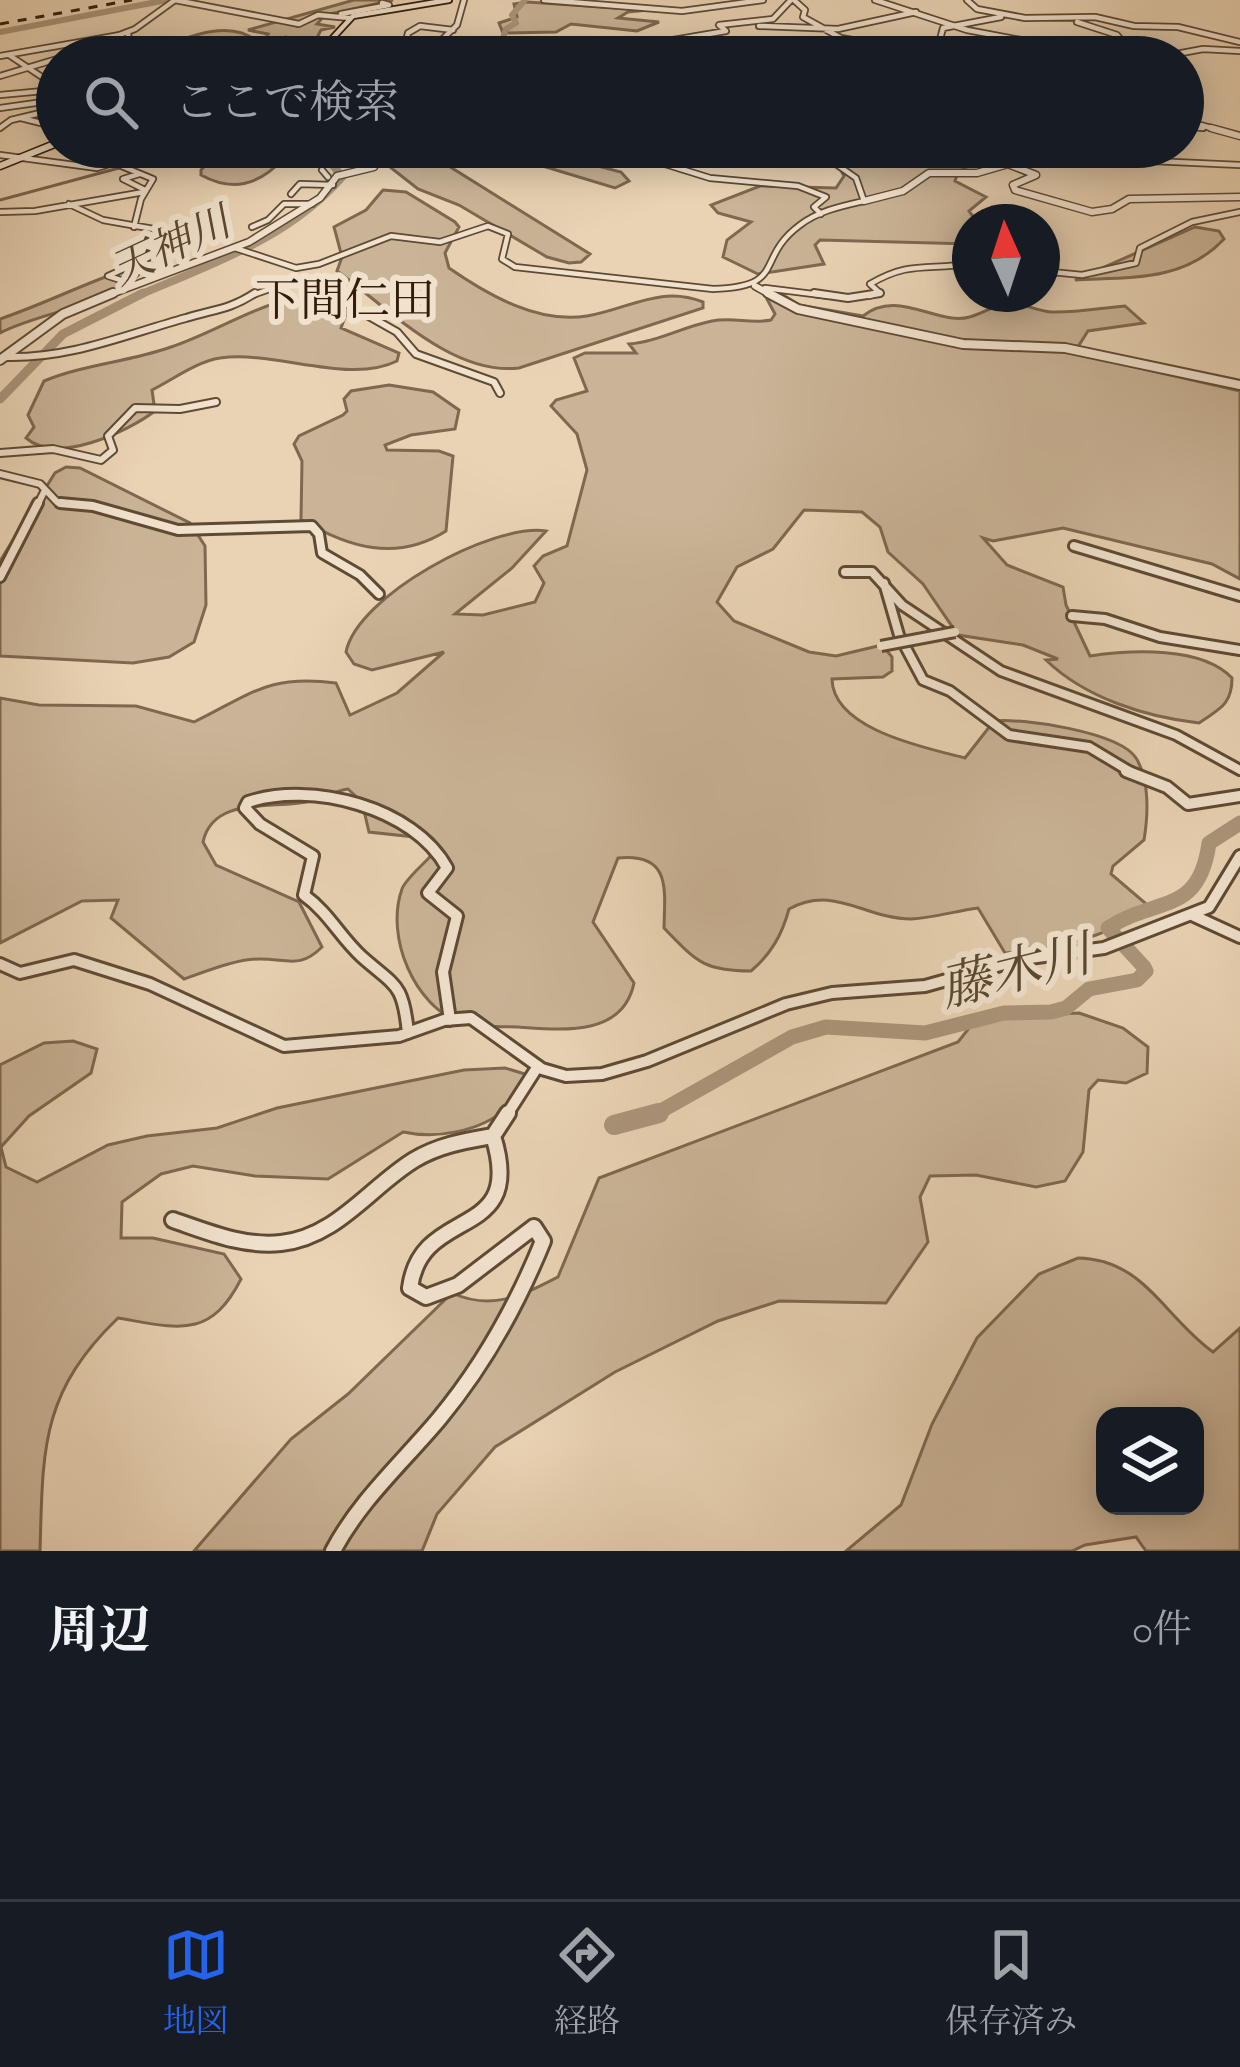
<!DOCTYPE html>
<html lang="ja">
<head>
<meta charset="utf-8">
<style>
  :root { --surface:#171b24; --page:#242831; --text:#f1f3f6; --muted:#9ea1a6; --line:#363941; --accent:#2563eb }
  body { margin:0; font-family:"Sorts Mill Goudy","Noto Serif JP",serif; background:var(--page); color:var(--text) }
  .controls { position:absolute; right:36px; bottom:36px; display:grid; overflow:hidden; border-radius:24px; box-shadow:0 6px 30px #0003 }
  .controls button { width:108px; height:108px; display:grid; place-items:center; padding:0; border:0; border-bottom:3px solid var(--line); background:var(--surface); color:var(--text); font:60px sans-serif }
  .compass { position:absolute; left:952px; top:204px; width:108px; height:108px; border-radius:50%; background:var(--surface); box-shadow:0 6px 30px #0003; rotate:357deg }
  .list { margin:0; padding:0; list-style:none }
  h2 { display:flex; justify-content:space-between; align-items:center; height:156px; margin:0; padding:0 48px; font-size:51px }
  h2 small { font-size:39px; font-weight:400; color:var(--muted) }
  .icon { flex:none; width:66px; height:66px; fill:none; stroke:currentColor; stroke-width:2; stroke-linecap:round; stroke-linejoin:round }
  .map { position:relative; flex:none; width:1240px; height:1551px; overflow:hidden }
  .search { position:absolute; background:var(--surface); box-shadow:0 6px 30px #0003; left:36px; right:36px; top:36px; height:132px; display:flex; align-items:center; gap:30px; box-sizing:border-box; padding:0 42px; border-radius:66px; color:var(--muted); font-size:45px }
  .sheet { height:348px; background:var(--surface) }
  nav { display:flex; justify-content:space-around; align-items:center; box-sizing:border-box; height:168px; border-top:3px solid var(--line); background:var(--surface); font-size:33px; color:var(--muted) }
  nav a { display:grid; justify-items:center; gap:6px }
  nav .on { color:var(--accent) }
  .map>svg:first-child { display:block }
</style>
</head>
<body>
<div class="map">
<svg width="1240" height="1551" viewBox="0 0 1240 1551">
  <rect width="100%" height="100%" fill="#e9d3b4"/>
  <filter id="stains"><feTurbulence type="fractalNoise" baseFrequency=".00167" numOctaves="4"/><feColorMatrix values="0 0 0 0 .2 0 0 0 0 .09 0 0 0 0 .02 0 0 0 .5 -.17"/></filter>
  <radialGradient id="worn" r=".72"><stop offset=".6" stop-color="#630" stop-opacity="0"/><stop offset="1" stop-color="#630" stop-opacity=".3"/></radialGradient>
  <path fill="#cab497" stroke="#7e6850" stroke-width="3" fill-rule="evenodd" d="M354,0H393L325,15L317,24L335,27L321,30L313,45H306L311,40L285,37L243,57H202L208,55L155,49C185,38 230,18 256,41L265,38L268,34L248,30Z
    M527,2L648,10L628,12L618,18L659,22L637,31L571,24L556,32L503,33L499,23L517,17L514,4Z
    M223,147H273L283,159C258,186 232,192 201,175V170Z
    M433,147H524L621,172L629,181L615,188L536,164Z
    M834,147H955L972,164L958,172L955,181L986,197L969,211L977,222H970V244L820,240L815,245L824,264L758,274L723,257L727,240L751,222L718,213L711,205L760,186L836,188L844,176L830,149Z
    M400,155L447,165L590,254L581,262L569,263L547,257L459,205L418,189L381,160Z
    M383,190L406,192L455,222L459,227L445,253L449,268C488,295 538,324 587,316C629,309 660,285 703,302V308L519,368C452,376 387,307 337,271L342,257L334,227L366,210Z
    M1195,227L1219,231L1224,239C1184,282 1130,277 1075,280Z
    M127,269H143C123,302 36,313 0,333V319C44,304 83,284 127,269Z
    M774,289L799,305L863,316C891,293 922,314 952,318C974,321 985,308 1005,304C1021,301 1035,311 1051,312C1075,313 1101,308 1125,306L1144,323L1088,331L1074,353L1240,391V579L1212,564L1063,528L993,541L983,538L1007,565L1063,587L1066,605L1090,656C1131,650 1202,646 1232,678C1232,705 1219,709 1199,723C1146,717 1085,698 1046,660L1058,659L1023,645L958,635L923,584L888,552L880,527L862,512L804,510L773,549L737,567L717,602L734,621L809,652L836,656L882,645L892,657V671L883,677L832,679C833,730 927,748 965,758L994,721C1024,718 1119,732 1136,758C1150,780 1148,816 1144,840L1113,866L1111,874L1151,908C1103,937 1061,950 1005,953L978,908C956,911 932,918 911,919C865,919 834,884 789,909C782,935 771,954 751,971C703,971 696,961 664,928C665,888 671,853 618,858L593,922L634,983C623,1037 562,1030 518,1027C501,1026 478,1028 462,1023C414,1007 385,936 402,889C407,876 429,861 438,847L433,839L369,832L362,802L348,789C334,791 324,798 311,801C275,810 213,795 203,842L216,865L299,902L322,947C300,969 288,959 260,959C236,959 207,971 184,979L111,918L118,900L82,901L0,943V698L39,705L136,706L194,722C251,694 269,674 336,683L350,715L397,693L444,652L372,670L354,664L346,652C357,596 492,523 546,531L512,568L455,614L483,615L535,602L544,583L534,566L543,556L567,546L587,470L577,434L551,406L556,400L587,391L574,358L585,353H636L629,344C657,342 682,327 712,321C733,317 751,324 771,320L775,314L767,299Z
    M294,298L351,301L341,328L399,353L397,361C349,385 275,350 220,358C198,361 172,380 152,390L155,411C127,432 57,465 26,438L34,427L28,415L44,381C85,364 129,362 171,347C213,333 250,308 294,298Z
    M389,385L433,392L459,410L455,429L411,435L385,445L387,450L439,451L453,456L446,531C397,562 348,548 301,519L302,461L294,444L299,436L343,415L347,411L344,399L351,391Z
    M66,467L80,468L190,523L205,546L206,605L194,642L169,657L133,663L0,656V561L55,473Z
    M1079,1013L1123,1028L1148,1047L1147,1073L1126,1083L1098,1080L1089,1090L1083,1152L1065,1181L1036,1187L976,1175L930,1176L920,1197L928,1242L886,1303L779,1301L718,1321L615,1372L495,1447L437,1514L422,1551H194L291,1439L348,1394L452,1293C492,1311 521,1296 558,1277L599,1178L958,1042L977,1018Z
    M73,1041L97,1049L91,1073L29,1116L1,1147L6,1167L37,1182L108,1145L147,1136L217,1128L277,1108L464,1070L505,1068L528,1075C522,1085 516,1101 507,1108C480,1132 436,1139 403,1132L328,1179L255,1176L193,1166L161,1174L122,1202L121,1238H153L224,1254L241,1279C210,1340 178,1328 118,1318C40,1393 43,1450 40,1551H0V1065L44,1043Z
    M1078,1258C1144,1259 1164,1317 1213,1352L1240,1328V1551H1146L1136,1537L1085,1545L1072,1551H846L901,1505L932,1424L977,1338L1039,1274ZM1105,1416H1195V1506H1105Z"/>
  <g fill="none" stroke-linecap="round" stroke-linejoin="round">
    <path stroke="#7a654d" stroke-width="3" d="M0,200L197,147"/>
    <path stroke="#aa957a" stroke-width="6" d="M0,32L167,0
      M477,57L475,49L502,41L506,29L516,23L512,15L525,0"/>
    <path stroke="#aa957a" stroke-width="8" d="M137,296C211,264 288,239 342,177L319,147"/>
    <path stroke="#aa957a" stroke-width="9" d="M0,399L63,334L143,293"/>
    <path stroke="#aa957a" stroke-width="15" d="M652,1116L792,1037L826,1027L925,1033L1004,1013L1051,1012L1066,1008L1089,989L1137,980L1146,971L1144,967L1108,928C1157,896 1199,916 1209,843L1240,823"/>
    <path stroke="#aa957a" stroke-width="20" d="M614,1125L659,1113"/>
    <defs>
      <path id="minor-far4" d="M175,0L299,24L318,15L350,18
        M794,0L805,10L803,17L841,38L864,42L860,51
        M967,0L977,9L1025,18L1095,17L1134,26L1178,27L1240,42
        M341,14L389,5L382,3
        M1077,22L1117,35L1135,57
        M759,26L838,29L916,12
        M128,32L129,44L155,48
        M105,41L127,53L122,57
        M644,45L686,50L673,40L726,31L719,25L773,19L791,0
        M9,55L57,87
        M0,56L120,35
        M335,57L405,45L408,33L420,26L453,30
        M849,57L859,51L939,43L943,28L1001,17
        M1160,57L1203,49L1240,51
        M0,95L54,90
        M0,108L57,100
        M21,118L57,127
        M1183,126L1203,128
        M0,128L11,120L57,109
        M86,147L126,160
        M610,147L710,178L798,186L826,197L814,207L821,214
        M1130,147L1163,154
        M0,155L97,168L163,147
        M1005,164L1030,154L1107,149L1130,160L1240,165
        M119,165L153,179L141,199L134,227
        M322,170L328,177
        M139,174L123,179L145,190
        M291,194L300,184L333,185
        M69,204L103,220L165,231L148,258L108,276L136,285
        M0,212L35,211L144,192
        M252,227L268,220L284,204H312
        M235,248L296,268L319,264L391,236L440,242L488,226L508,234L502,259L515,267L713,289C788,287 754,259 800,225C818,211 842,206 864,201L856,178L833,162L854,147
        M1042,271L1082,275L1136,263L1140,248L1192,222L1240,212
        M294,277L334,296
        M765,288L829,296
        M250,296L298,279
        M869,296L880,293L870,284C909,261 926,270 970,264"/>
      <path id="minor-far3" d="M328,293L397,332L416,354L494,382L500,393
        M814,293L848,298L880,293
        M5,357C70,359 124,335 186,318C215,309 229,310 255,293
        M0,453L53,449L101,460L113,450L108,436L135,408L180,409L216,402
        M0,474L40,484L57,502L93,506
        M37,506L44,492"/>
      <path id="minor-far2" d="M60,503L93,506L178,530L312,526L319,534L322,553L360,575L379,594
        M1074,546L1240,596
        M845,572H872L902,605L1001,671L1176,735L1240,770
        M0,577L38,503
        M884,583L899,635L923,680L950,691L1009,735L1089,747L1134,774
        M1072,616L1105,619L1160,637L1240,650"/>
      <path id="minor-far1" d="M1126,771L1167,787L1188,804L1240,796
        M1192,915L1240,937
        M0,964L20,973L74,960L150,984L284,1046L399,1036L444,1020L471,1018L542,1069L566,1076L602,1074L647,1061L786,1004L832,993L925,986L1022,959L1104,948L1209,907L1240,856
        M408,1033C403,983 396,987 362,957C340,937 329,913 304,895L313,856L260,824L245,808L248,802C311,781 414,807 447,868L428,893L457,916L443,972L450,1020
        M506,1116L538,1066"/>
      <path id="minor" d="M493,1136L508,1113
        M173,1220C208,1232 243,1247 281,1243C337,1237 370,1187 414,1160C439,1145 464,1141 493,1136
        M333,1551C360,1500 402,1463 439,1419C483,1366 517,1305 543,1241L534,1227L458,1285L426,1297L410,1288C421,1203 527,1244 493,1136"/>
      <path id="tertiary-far2" d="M544,0L682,11L763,0
        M875,0L967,30L1064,48L1087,57
        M62,57L135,29L175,0
        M424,57L457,25L464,0
        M0,76L57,59
        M1183,120L1222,131"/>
      <path id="tertiary-far1" d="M1211,128L1240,136
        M864,201L903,191L929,173H977L1008,164L1036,175L1013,185L1015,190L1092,212L1112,209L1129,199L1240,197
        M755,286L773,296
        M106,296L249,242L320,198L337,176L374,167L379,147"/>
      <path id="tertiary" d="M768,293L798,309L963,344L1065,348L1240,385
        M0,360L63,314L113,293"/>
      <path id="secondary-far1" d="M295,57L329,42L353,16L449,0"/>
      <path id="secondary" d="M0,166L57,143"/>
    </defs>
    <use href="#minor-far4" stroke="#5f4a34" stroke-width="8"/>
    <use href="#minor-far3" stroke="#5f4a34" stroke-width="10"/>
    <use href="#minor-far2" stroke="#5f4a34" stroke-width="14"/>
    <use href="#minor-far1" stroke="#5f4a34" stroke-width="16"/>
    <use href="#minor" stroke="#5f4a34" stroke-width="20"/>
    <use href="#tertiary-far2" stroke="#5f4a34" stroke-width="8"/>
    <use href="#tertiary-far1" stroke="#5f4a34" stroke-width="9"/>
    <use href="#tertiary" stroke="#5f4a34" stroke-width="12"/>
    <use href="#secondary-far1" stroke="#311d0a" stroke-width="8"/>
    <use href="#secondary" stroke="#311d0a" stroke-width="9"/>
    <use href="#minor-far4" stroke="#f1e2ce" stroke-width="4.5"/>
    <use href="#minor-far3" stroke="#f1e2ce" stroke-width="6"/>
    <use href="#minor-far2" stroke="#f1e2ce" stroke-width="8"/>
    <use href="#minor-far1" stroke="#f1e2ce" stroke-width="10"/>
    <use href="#minor" stroke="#f1e2ce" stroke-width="14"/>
    <use href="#tertiary-far2" stroke="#f1e2ce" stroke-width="4.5"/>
    <use href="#tertiary-far1" stroke="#f1e2ce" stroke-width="6"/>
    <use href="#tertiary" stroke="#f1e2ce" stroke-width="8"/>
    <use href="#secondary-far1" stroke="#f1e2ce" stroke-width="4.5"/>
    <use href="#secondary" stroke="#f1e2ce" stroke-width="6"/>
    <path stroke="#311d0a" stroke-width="3" stroke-dasharray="9 9" stroke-linecap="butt" d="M0,24L132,0"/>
    <defs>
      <path id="minor-bridge" d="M881,646L955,632"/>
    </defs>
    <use href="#minor-bridge" stroke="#5f4a34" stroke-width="14" stroke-linecap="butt"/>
    <use href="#minor-bridge" stroke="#f1e2ce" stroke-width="8"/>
  </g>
  <g text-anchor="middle" stroke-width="12" stroke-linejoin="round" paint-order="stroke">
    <g font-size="42" font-style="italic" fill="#5b4731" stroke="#f1e2ce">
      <text transform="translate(170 245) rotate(-25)" y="15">天神川</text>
    </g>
    <g font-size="45" fill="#311d0a" stroke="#f1e2ce">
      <text x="345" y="315">下間仁田</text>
    </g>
    <g font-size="51" font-style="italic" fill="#5b4731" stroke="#f1e2ce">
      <text transform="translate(1015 970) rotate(-14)" y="18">藤木川</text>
    </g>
  </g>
  <rect width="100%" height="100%" filter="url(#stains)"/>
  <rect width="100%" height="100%" fill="url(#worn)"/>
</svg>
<div class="controls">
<button><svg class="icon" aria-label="layers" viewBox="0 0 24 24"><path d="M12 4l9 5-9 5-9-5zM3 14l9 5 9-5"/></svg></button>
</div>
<svg class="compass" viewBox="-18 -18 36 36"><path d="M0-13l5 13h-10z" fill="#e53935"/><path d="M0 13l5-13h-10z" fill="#9ea1a6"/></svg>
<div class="search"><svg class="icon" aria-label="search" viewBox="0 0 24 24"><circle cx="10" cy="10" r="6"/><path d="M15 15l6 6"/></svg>ここで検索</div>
</div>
<section class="sheet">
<h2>周辺<small>0件</small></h2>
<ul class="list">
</ul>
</section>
<nav>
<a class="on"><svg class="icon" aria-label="map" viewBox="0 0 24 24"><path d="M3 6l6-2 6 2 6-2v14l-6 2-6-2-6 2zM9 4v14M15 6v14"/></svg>地図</a>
<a><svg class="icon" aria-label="directions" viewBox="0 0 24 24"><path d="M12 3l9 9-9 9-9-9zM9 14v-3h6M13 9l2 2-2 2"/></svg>経路</a>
<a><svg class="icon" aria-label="saved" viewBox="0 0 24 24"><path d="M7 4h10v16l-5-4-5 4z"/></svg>保存済み</a>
</nav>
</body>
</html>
